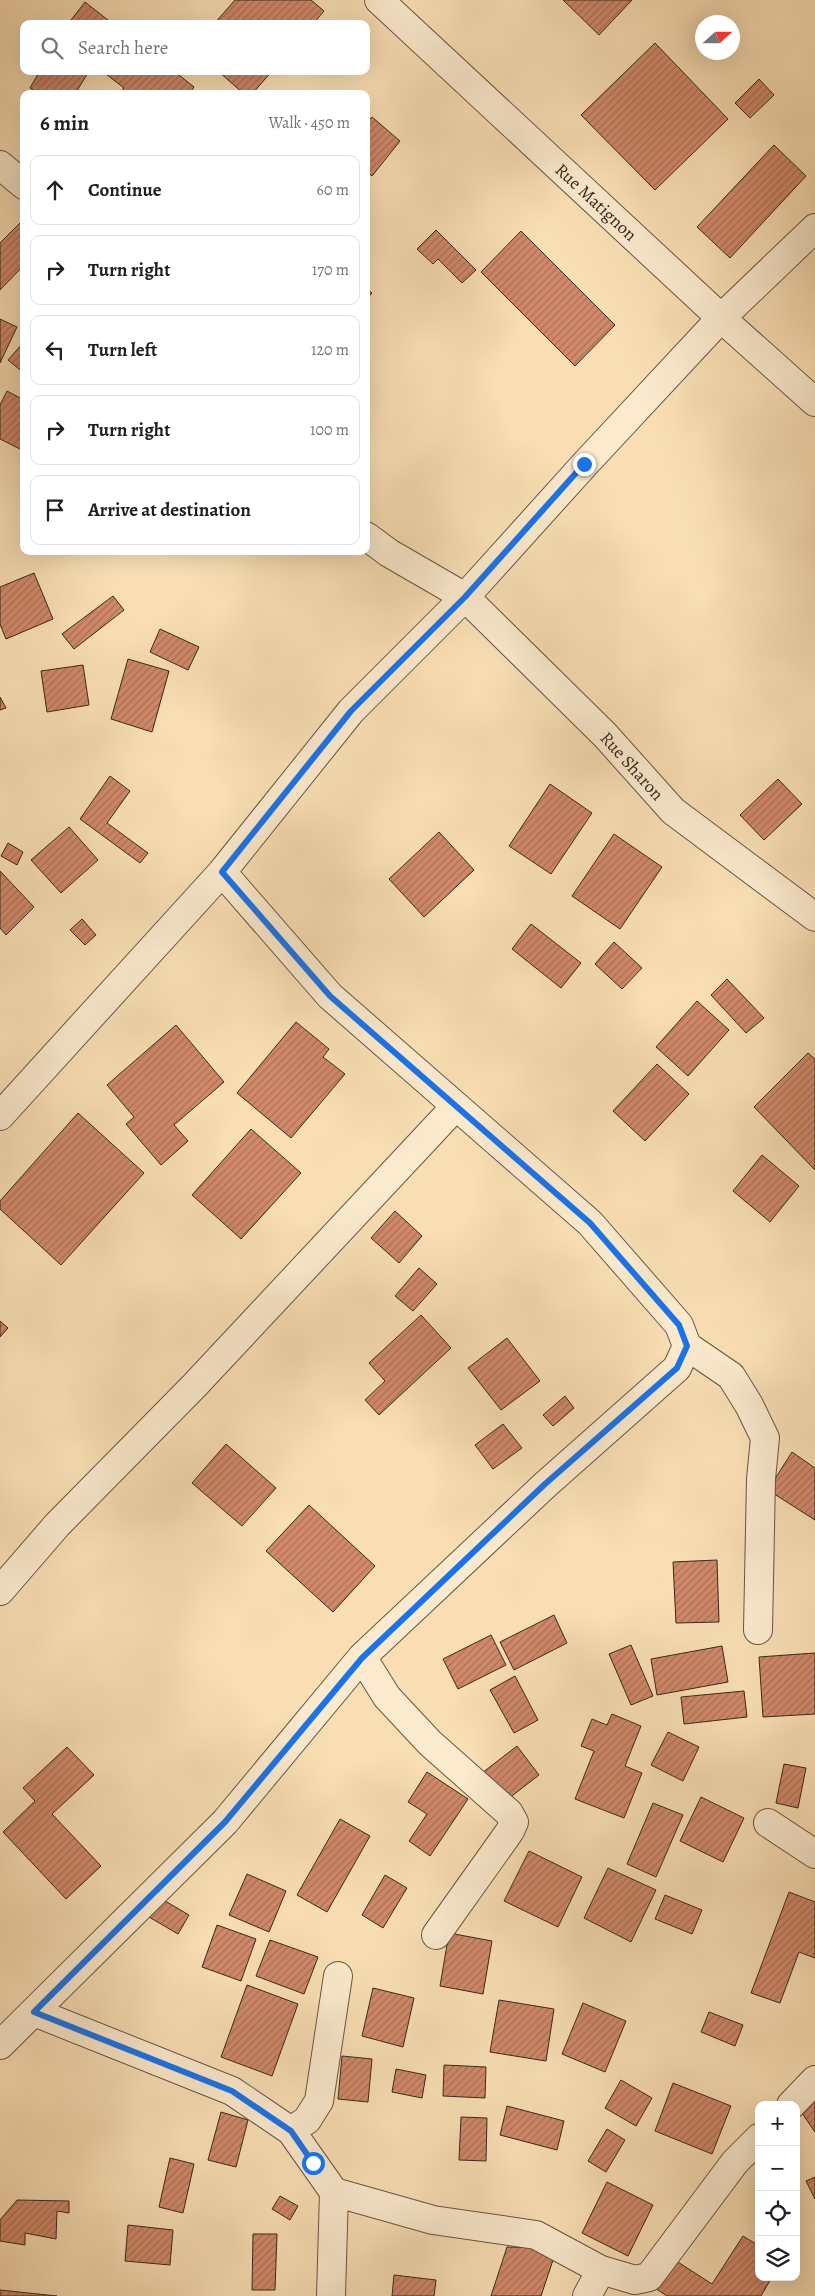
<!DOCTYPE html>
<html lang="en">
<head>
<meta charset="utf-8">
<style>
  :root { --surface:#fff; --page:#f6f6f6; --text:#202124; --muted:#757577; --line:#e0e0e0 }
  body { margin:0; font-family:Alegreya,serif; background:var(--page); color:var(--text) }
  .controls { position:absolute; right:15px; bottom:15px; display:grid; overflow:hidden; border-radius:10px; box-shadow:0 5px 20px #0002 }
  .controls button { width:45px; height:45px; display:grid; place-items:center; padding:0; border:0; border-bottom:1px solid var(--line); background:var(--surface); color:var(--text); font:25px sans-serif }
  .compass { position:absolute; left:695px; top:15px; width:45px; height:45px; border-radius:50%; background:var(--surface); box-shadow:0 5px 20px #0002; rotate:69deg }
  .stop { position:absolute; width:15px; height:15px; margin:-11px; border:4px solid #1a73e8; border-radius:50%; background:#fff }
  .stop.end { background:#1a73e8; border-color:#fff; box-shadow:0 1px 5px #0008 }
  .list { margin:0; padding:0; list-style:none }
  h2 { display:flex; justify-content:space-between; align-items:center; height:65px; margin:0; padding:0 20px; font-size:21px }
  h2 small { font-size:16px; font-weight:400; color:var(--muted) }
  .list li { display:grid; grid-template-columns:32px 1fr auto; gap:15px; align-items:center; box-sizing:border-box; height:70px; margin:0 10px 10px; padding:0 10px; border:1px solid var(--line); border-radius:10px }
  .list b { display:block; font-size:19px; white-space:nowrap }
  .list em { font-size:16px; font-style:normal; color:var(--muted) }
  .icon { flex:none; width:28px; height:28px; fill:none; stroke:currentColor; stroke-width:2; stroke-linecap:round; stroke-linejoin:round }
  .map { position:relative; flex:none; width:815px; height:2296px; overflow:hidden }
  .search { position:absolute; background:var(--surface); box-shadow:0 5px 20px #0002; left:20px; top:20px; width:350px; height:55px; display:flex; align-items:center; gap:12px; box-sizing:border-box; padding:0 18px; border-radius:10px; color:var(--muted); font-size:19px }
  .panel { position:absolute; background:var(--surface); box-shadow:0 5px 20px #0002; left:20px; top:90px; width:350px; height:465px; border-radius:10px }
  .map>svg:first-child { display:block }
</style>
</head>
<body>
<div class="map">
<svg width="815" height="2296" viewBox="0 0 815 2296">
  <defs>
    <pattern id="building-hatch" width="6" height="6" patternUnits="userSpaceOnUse" patternTransform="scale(1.25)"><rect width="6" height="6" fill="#d1896a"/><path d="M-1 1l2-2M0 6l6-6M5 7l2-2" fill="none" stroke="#ab7057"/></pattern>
  </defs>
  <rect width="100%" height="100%" fill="#f9deb4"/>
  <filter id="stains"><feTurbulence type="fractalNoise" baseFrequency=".004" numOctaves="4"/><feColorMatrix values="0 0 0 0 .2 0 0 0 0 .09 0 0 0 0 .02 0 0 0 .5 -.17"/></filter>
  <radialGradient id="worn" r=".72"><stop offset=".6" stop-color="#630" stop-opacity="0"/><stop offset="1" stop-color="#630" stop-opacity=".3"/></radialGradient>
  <path fill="url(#building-hatch)" stroke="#38271d" d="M235,0H311L324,11L313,24H214Z
    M563,0H632L599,35Z
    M85,2L113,24H68Z
    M655,43L728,119L655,190L581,115Z
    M40,71H89L75,94H39L30,88Z
    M102,71H174L194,87L189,94H119L124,88Z
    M218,71H272L252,94H244Z
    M759,79L774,95L750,118L735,103Z
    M372,117L400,141L372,176L366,171V124Z
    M774,145L806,176L730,258L697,227Z
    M24,219V265L0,290V243Z
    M436,230L476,270L462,283L438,259L433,264L417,249Z
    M521,231L615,325L575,366L481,272Z
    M366,288L372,293L366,300Z
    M0,319L17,327L0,363Z
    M24,342V373L8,360Z
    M7,391L24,400V451L0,439V405Z
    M34,573L53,619L6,639L0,624V587Z
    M113,596L124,610L74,649L62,634Z
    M160,629L199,647L188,670L150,652Z
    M128,659L169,671L152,732L111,719Z
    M83,665L89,705L47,712L41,671Z
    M0,697L6,708L0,710Z
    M110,776L130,791L107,823L148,853L140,863L80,819Z
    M778,779L802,804L764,840L740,815Z
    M550,784L592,813L551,874L509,846Z
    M69,827L98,860L61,893L31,860Z
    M439,832L474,870L424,917L389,879Z
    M614,834L662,867L620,929L572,896Z
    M8,843L23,852L17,865L1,856Z
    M0,871L34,907L6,935L0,928Z
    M82,919L96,935L85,945L70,930Z
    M531,924L581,963L561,988L512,949Z
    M614,942L642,968L622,989L595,964Z
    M727,979L764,1018L746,1033L711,995Z
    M697,1001L729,1030L688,1076L656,1047Z
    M296,1022L329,1049L323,1057L345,1074L291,1138L237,1093Z
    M176,1025L224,1082L174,1125L188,1141L161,1165L126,1124L134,1117L107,1085Z
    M808,1053L815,1059V1170L754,1107Z
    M657,1064L689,1094L645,1141L613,1111Z
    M78,1113L144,1173L61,1265L0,1209V1201Z
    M251,1129L301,1173L241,1239L192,1195Z
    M762,1155L799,1186L770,1222L733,1191Z
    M395,1211L422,1236L399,1263L371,1238Z
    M419,1268L437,1284L413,1311L395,1296Z
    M421,1315L451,1348L379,1415L365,1400L385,1381L369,1363Z
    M0,1321L8,1328L0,1337Z
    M507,1338L540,1381L501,1410L468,1368Z
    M565,1396L574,1408L553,1426L543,1415Z
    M503,1424L522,1448L493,1469L475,1445Z
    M226,1444L276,1488L242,1526L192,1483Z
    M792,1452L815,1468V1520L768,1490Z
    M309,1505L375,1566L333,1612L266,1551Z
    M717,1560L719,1622L676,1623L673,1562Z
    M554,1615L567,1643L514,1670L500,1642Z
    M491,1635L506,1665L458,1689L443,1659Z
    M631,1645L653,1696L631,1705L609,1654Z
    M722,1646L728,1682L657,1695L651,1659Z
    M815,1653V1714L763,1717L759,1657Z
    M515,1676L538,1720L514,1733L490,1690Z
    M744,1691L747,1717L684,1724L681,1697Z
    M612,1714L641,1726L625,1766L642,1773L624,1818L575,1799L594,1751L581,1746L592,1719L607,1725Z
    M668,1732L699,1747L683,1781L651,1765Z
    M517,1746L539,1775L504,1802L482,1773Z
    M67,1747L94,1775L52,1814L101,1866L66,1899L3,1832L35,1801L23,1788Z
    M784,1764L806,1768L798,1808L776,1803Z
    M427,1772L468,1799L430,1856L409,1841L427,1814L408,1802Z
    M701,1797L744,1818L723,1862L680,1841Z
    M653,1803L683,1815L656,1877L627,1864Z
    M340,1819L370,1836L327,1912L297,1895Z
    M529,1851L582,1877L558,1927L504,1901Z
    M608,1868L656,1890L631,1942L584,1918Z
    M247,1874L286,1891L269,1932L229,1915Z
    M385,1875L407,1888L383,1928L362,1915Z
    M789,1892L815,1902V1958L799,1952L780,2003L751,1993Z
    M665,1895L702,1910L692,1934L655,1919Z
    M160,1898L189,1915L178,1934L149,1917Z
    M217,1925L256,1939L241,1981L202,1967Z
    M449,1933L492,1941L483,1994L440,1986Z
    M270,1940L318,1957L304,1994L256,1976Z
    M247,1985L298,2004L272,2076L221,2057Z
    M373,1988L414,1998L403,2047L362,2036Z
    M499,2000L554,2009L546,2061L490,2052Z
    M583,2003L626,2021L605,2072L562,2054Z
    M709,2012L743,2025L735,2046L701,2032Z
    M342,2056L372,2059L368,2102L338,2099Z
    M444,2065L486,2067L485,2098L443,2096Z
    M396,2069L426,2075L422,2098L392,2092Z
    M621,2080L652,2098L636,2126L605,2108Z
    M673,2083L731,2106L712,2154L655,2131Z
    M815,2089V2132L795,2103Z
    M507,2106L564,2121L557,2150L500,2135Z
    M221,2112L248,2120L236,2167L208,2160Z
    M461,2117L487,2118L486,2161L459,2160Z
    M607,2129L625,2140L606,2172L588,2161Z
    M170,2158L194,2164L183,2213L159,2207Z
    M815,2177V2199L806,2181Z
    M607,2182L653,2205L628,2256L582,2233Z
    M280,2196L298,2206L290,2220L272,2209Z
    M17,2200L69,2201V2213L57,2211L56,2239L25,2233V2245L0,2241V2220Z
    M128,2225L173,2230L170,2265L125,2261Z
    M253,2234H277L275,2290H252Z
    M743,2236L759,2246V2277H772L761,2296H667L649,2284L667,2255L712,2284Z
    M507,2247L557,2248L541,2296H491Z
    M394,2275L436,2280L434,2296H392Z
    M0,2290L57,2296H0Z"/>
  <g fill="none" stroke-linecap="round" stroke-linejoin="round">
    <defs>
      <path id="minor" d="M379,0L721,318L815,402
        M0,165L24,185
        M366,536L389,553L465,597L605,735L673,811L815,917
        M222,872L330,996L590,1223L679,1325L687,1346L731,1376L749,1405L765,1438L761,1479L758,1630
        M0,1116L222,872L351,711L465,597L585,464L721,318L815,228
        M0,1591L57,1525L194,1386L456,1106
        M362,1657L387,1697L430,1743L509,1813L514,1822L510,1831L436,1935
        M768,1823L815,1854
        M34,2012L232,2091L291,2131L334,2192L331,2296
        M0,2045L225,1822L362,1657L545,1485L677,1368L687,1346
        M791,2105L815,2080
        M291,2131L307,2120L319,2101L338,1976
        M334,2192L433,2220L536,2235L601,2270L635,2280L649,2277L735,2162L759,2138
        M587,2296L601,2270"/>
    </defs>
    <use href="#minor" stroke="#685543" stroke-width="30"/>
    <use href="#minor" stroke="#fbeace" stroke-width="28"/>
  </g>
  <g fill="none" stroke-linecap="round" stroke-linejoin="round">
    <path stroke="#1a73e8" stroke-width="6" d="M313,2163L291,2131L232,2091L34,2012L225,1822L362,1658L545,1484L677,1368L687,1346L679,1325L590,1223L330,996L222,872L351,711L465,597L584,464"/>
  </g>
  <g text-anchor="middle" stroke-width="5" stroke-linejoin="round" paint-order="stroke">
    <g font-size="18" fill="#38271d" stroke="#fbeace">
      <text transform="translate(596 202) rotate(43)" y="6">Rue Matignon</text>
      <text transform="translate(632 766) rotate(48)" y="6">Rue Sharon</text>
    </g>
  </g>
  <rect width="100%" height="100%" filter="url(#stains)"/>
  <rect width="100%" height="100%" fill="url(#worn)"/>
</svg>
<div class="controls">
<button>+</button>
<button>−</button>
<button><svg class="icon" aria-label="locate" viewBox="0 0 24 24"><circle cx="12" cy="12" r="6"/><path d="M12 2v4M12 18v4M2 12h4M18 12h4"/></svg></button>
<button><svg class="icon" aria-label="layers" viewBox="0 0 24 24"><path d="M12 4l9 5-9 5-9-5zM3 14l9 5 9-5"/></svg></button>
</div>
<svg class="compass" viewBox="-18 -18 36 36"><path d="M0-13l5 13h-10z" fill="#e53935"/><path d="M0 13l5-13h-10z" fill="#757577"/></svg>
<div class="stop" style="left:313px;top:2163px"></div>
<div class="stop end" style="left:584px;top:464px"></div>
<div class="search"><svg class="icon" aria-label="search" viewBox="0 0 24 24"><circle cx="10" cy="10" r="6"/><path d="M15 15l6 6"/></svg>Search here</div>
<section class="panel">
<h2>6 min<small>Walk · 450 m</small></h2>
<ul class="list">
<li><svg class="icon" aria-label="ahead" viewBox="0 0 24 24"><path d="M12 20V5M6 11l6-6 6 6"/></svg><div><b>Continue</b></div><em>60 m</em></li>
<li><svg class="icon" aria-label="right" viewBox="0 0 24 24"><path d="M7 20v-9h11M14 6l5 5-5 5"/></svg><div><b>Turn right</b></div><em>170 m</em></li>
<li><svg class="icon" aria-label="left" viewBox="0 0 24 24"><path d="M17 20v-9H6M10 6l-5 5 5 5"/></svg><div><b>Turn left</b></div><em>120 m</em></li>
<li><svg class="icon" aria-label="right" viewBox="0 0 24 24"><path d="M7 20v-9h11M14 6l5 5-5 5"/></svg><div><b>Turn right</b></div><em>100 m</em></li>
<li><svg class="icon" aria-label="arrive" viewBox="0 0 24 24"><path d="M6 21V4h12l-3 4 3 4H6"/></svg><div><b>Arrive at destination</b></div></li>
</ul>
</section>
</div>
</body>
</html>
